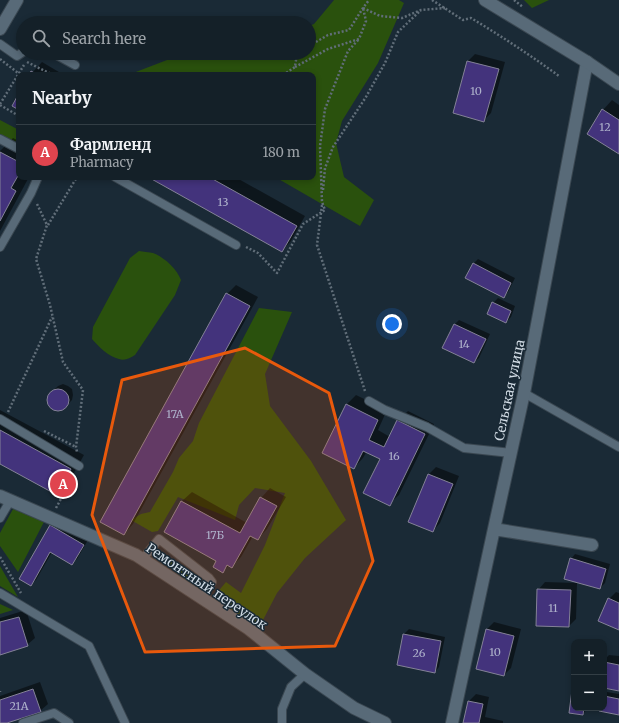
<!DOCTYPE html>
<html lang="en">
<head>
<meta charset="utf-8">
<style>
  :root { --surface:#142028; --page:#212d34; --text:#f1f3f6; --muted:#9da3a8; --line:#333e45; --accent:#1a73e8 }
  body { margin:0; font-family:Merriweather,serif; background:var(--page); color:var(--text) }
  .controls { position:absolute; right:12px; bottom:12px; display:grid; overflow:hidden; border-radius:8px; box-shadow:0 2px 6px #0003 }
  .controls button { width:36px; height:36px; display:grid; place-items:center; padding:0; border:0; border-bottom:1px solid var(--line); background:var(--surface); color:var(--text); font:20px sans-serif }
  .you { position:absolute; left:392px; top:324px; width:14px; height:14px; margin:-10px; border:3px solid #fff; border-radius:50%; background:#1a73e8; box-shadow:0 0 0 6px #1a73e833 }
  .badge { display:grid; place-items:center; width:26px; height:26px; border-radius:50%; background:var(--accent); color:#fff; font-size:13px; font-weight:700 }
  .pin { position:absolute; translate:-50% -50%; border:2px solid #fff; box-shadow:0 1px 4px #0006 }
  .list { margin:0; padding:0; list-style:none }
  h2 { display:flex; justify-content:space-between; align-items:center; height:52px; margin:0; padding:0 16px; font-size:17px }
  h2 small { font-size:13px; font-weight:400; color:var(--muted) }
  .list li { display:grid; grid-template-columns:26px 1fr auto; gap:12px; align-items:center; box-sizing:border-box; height:56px; padding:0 16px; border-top:1px solid var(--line) }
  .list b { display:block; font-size:15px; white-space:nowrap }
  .list p { margin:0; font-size:13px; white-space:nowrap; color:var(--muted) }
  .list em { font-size:13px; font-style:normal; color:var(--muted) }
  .icon { flex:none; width:22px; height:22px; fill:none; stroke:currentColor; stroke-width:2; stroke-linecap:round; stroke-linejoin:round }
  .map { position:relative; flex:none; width:619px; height:723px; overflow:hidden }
  .search { position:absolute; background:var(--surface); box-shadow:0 2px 6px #0003; left:16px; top:16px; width:300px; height:44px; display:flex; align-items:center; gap:10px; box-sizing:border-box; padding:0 14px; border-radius:22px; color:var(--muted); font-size:15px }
  .panel { position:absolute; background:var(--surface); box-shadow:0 2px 6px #0003; left:16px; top:72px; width:300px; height:108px; border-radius:8px }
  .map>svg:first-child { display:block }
</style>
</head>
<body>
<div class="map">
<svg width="619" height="723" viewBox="0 0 619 723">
  <rect width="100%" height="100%" fill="#1a2a36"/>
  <path fill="#2a510d" d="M334,0H399L404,3L378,63L342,121L336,143L344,177L374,200L360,226L275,177H313V75H128L167,60L234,59L247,53H309V26L314,24Z
    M524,0H549L532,8Z
    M0,120L19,130V143L0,134Z
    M139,251C143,252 149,252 153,253C164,257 177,269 181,280L175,295L135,355C130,358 125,361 119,359C109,357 98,346 92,339L93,327L130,258Z
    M259,308L292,312L265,374L270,406L311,461L346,520L305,558L277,593L263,620L251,626L211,600L226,582L241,593L265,545L285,493L255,488L239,505L235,520L178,497L158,531L152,532L131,520L141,514L150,512L173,472L179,458L193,441L199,423Z
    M13,509L45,520L18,572L0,546V533Z
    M158,549L205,585L200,591L154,555Z
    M0,566L18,597L0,586Z
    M0,604L13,610L0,614Z"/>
  <path fill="#0007" d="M475,54L505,62L491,113L484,120L468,61Z
    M42,62L64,75H30Z
    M612,100L619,105V153L603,110Z
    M13,138L19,141V177H29L0,231V151Z
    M150,177H235L305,216L291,241L282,251Z
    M478,259L515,278L508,292L503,297L473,264Z
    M236,285L258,297L133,524L124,534L227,294Z
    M498,298L515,306L511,317L506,322L493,303Z
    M459,320L490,334L479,358L474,362L455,324Z
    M63,384L68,386L72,389L73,395L72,400L63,409L58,410L53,409L49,405L47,400L49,395L58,386Z
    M356,395L387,410L378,430L390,437L398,421L408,411L434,424L399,495L389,504L381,458L367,451L363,458L354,468L347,404Z
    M0,410L84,455L70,480L57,493L0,463Z
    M436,467L459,476L440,523L433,531L410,521L429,474Z
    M270,488L286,497L267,529L258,539L253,536L241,557L231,567L229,565L223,572L218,561L165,531L182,501L192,492L247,523L261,498Z
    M55,521L88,540L77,559L72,563L52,552L36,580L31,584L51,526Z
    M575,554L610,564L605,583L600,588L571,559Z
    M545,582L577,583L576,619L569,626L537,625L538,590Z
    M616,592L619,593V629L609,599Z
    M26,610L35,638L27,645L0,654V618Z
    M494,622L521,629L511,668L504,675L487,629Z
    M409,629L445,637L439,667L435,672L398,664L404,634Z
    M609,655L619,656V690L604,687V660Z
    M40,682L48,704L40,711L4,723H0V696Z
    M574,689V708H588L583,714L570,712L573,690Z
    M607,692L619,694V714L600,708H604V694Z
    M476,694L489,697L485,717L503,721V723H464L469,701Z"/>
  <path fill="#43337c" stroke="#848297" d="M467,61L499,69L484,122L453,113Z
    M31,71L38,75H29Z
    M19,93V110L12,106Z
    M602,109L619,120V154L587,134Z
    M0,152L19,162V174L11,188L16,191L0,221Z
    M148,177H209L297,226L282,252Z
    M473,263L511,283L504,298L465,278Z
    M226,293L250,306L124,535L100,522Z
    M492,302L511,311L506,323L487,314Z
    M454,324L486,339L474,363L442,348Z
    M47 400a11 11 0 1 1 22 0a11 11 0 1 1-22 0Z
    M346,404L378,420L369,440L384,447L397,420L425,434L390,506L363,493L380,459L363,451L354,469L322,453Z
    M0,430L71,469L57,495L0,464Z
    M428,474L453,484L433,532L408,522Z
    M260,497L277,506L258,540L250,536L232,568L227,565L223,573L213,567L216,561L164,532L181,501L240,533Z
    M50,525L84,545L72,565L50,552L31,586L19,579Z
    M570,558L606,569L600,589L564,579Z
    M537,589L571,590L569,627L536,626Z
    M608,598L619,603V630L598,621Z
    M19,617L28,646L0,655V622Z
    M486,629L514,636L504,676L476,669Z
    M403,634L441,641L435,673L397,665Z
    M604,662L619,665V691L604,688Z
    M33,689L41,712L7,723H0V700Z
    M572,690H574V708H584L583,715L569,713Z
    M604,696L619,699V715L599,711V708H604Z
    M468,701L483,704L479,723H463Z"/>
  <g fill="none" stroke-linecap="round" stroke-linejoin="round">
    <defs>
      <path id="lane" d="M0,44L17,56L23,52
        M53,53L75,65
        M0,139L19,149
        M115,177L236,245
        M0,247L31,193L38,177
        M524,393L619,447
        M369,401L385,410L427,427L464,448L511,453
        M0,419L79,466
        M0,518L10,501
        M142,560L159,539L209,578L212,582L201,599
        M0,593L89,646L125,723
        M23,723L54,713L69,723
        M282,723V709L291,687L305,674"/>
      <path id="street" d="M0,496L136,555L249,629L305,674L354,708L385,723
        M494,529L592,545
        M452,723L494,529L524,393L587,62"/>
      <path id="secondary" d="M485,0L587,62L619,84
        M0,29L17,0"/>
    </defs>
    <use href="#lane" stroke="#3a4751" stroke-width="10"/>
    <use href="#street" stroke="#3a4751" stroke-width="14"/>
    <use href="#secondary" stroke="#3a4751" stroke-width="14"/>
    <path stroke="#616e79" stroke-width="2.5" stroke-dasharray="2 2" stroke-linecap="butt" d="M432,0L463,20L471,18C501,36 530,55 559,76
      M514,0L523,7
      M363,8L380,16L402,18L421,10L445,8
      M309,46L328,35L349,30L363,8L369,0
      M0,59L18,73
      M27,62L53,75
      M295,67L328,49L359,39L366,21L363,8
      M283,75L295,67L297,53
      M0,104L24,65
      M0,105L19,116
      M323,190L325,168L333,147L366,97L385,63L398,32L421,10
      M37,204L47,225L36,259L50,305L63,362L83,390L76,447L77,452
      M322,205L317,245L365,391
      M48,225L77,177
      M246,247L258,253L277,273L303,224L325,210L322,202L320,146L325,109L348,51L359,39
      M8,412L52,317
      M44,431L76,447
      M56,508L74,475
      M0,557L21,593
      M0,691V692"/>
    <use href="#lane" stroke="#586a78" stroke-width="8"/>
    <use href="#street" stroke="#586a78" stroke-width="12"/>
    <use href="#secondary" stroke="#586a78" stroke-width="12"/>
  </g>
  <path fill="#e8590c" fill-opacity="0.2" stroke="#e8590c" stroke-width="3" stroke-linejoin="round" d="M245,348L329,393L373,561L335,646L145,652L92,515L122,380Z"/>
  <g text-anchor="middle" stroke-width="3" stroke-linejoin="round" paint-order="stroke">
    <g font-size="11" fill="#aeb2cb">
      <text x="476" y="95">10</text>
      <text x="605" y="131">12</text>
      <text x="223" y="206">13</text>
      <text x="464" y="348">14</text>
      <text x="175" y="418">17А</text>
      <text x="394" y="460">16</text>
      <text x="215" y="539">17Б</text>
      <text x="553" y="612">11</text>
      <text x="495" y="656">10</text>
      <text x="419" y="657">26</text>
      <text x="19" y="710">21А</text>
    </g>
    <g font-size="13" fill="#d2dce5" stroke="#1a2a36">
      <text transform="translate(509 390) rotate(-78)" y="5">Сельская улица</text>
      <text transform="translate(207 586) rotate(34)" y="5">Ремонтный переулок</text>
    </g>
  </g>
</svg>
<div class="controls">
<button>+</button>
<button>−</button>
</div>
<div class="you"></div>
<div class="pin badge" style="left:63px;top:484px;background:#e0444e">A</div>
<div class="search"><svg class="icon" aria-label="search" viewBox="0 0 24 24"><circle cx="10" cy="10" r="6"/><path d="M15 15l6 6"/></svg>Search here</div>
<section class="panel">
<h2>Nearby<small></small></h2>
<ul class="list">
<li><span class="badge" style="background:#e0444e">A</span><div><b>Фармленд</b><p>Pharmacy</p></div><em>180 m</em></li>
</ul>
</section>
</div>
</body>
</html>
